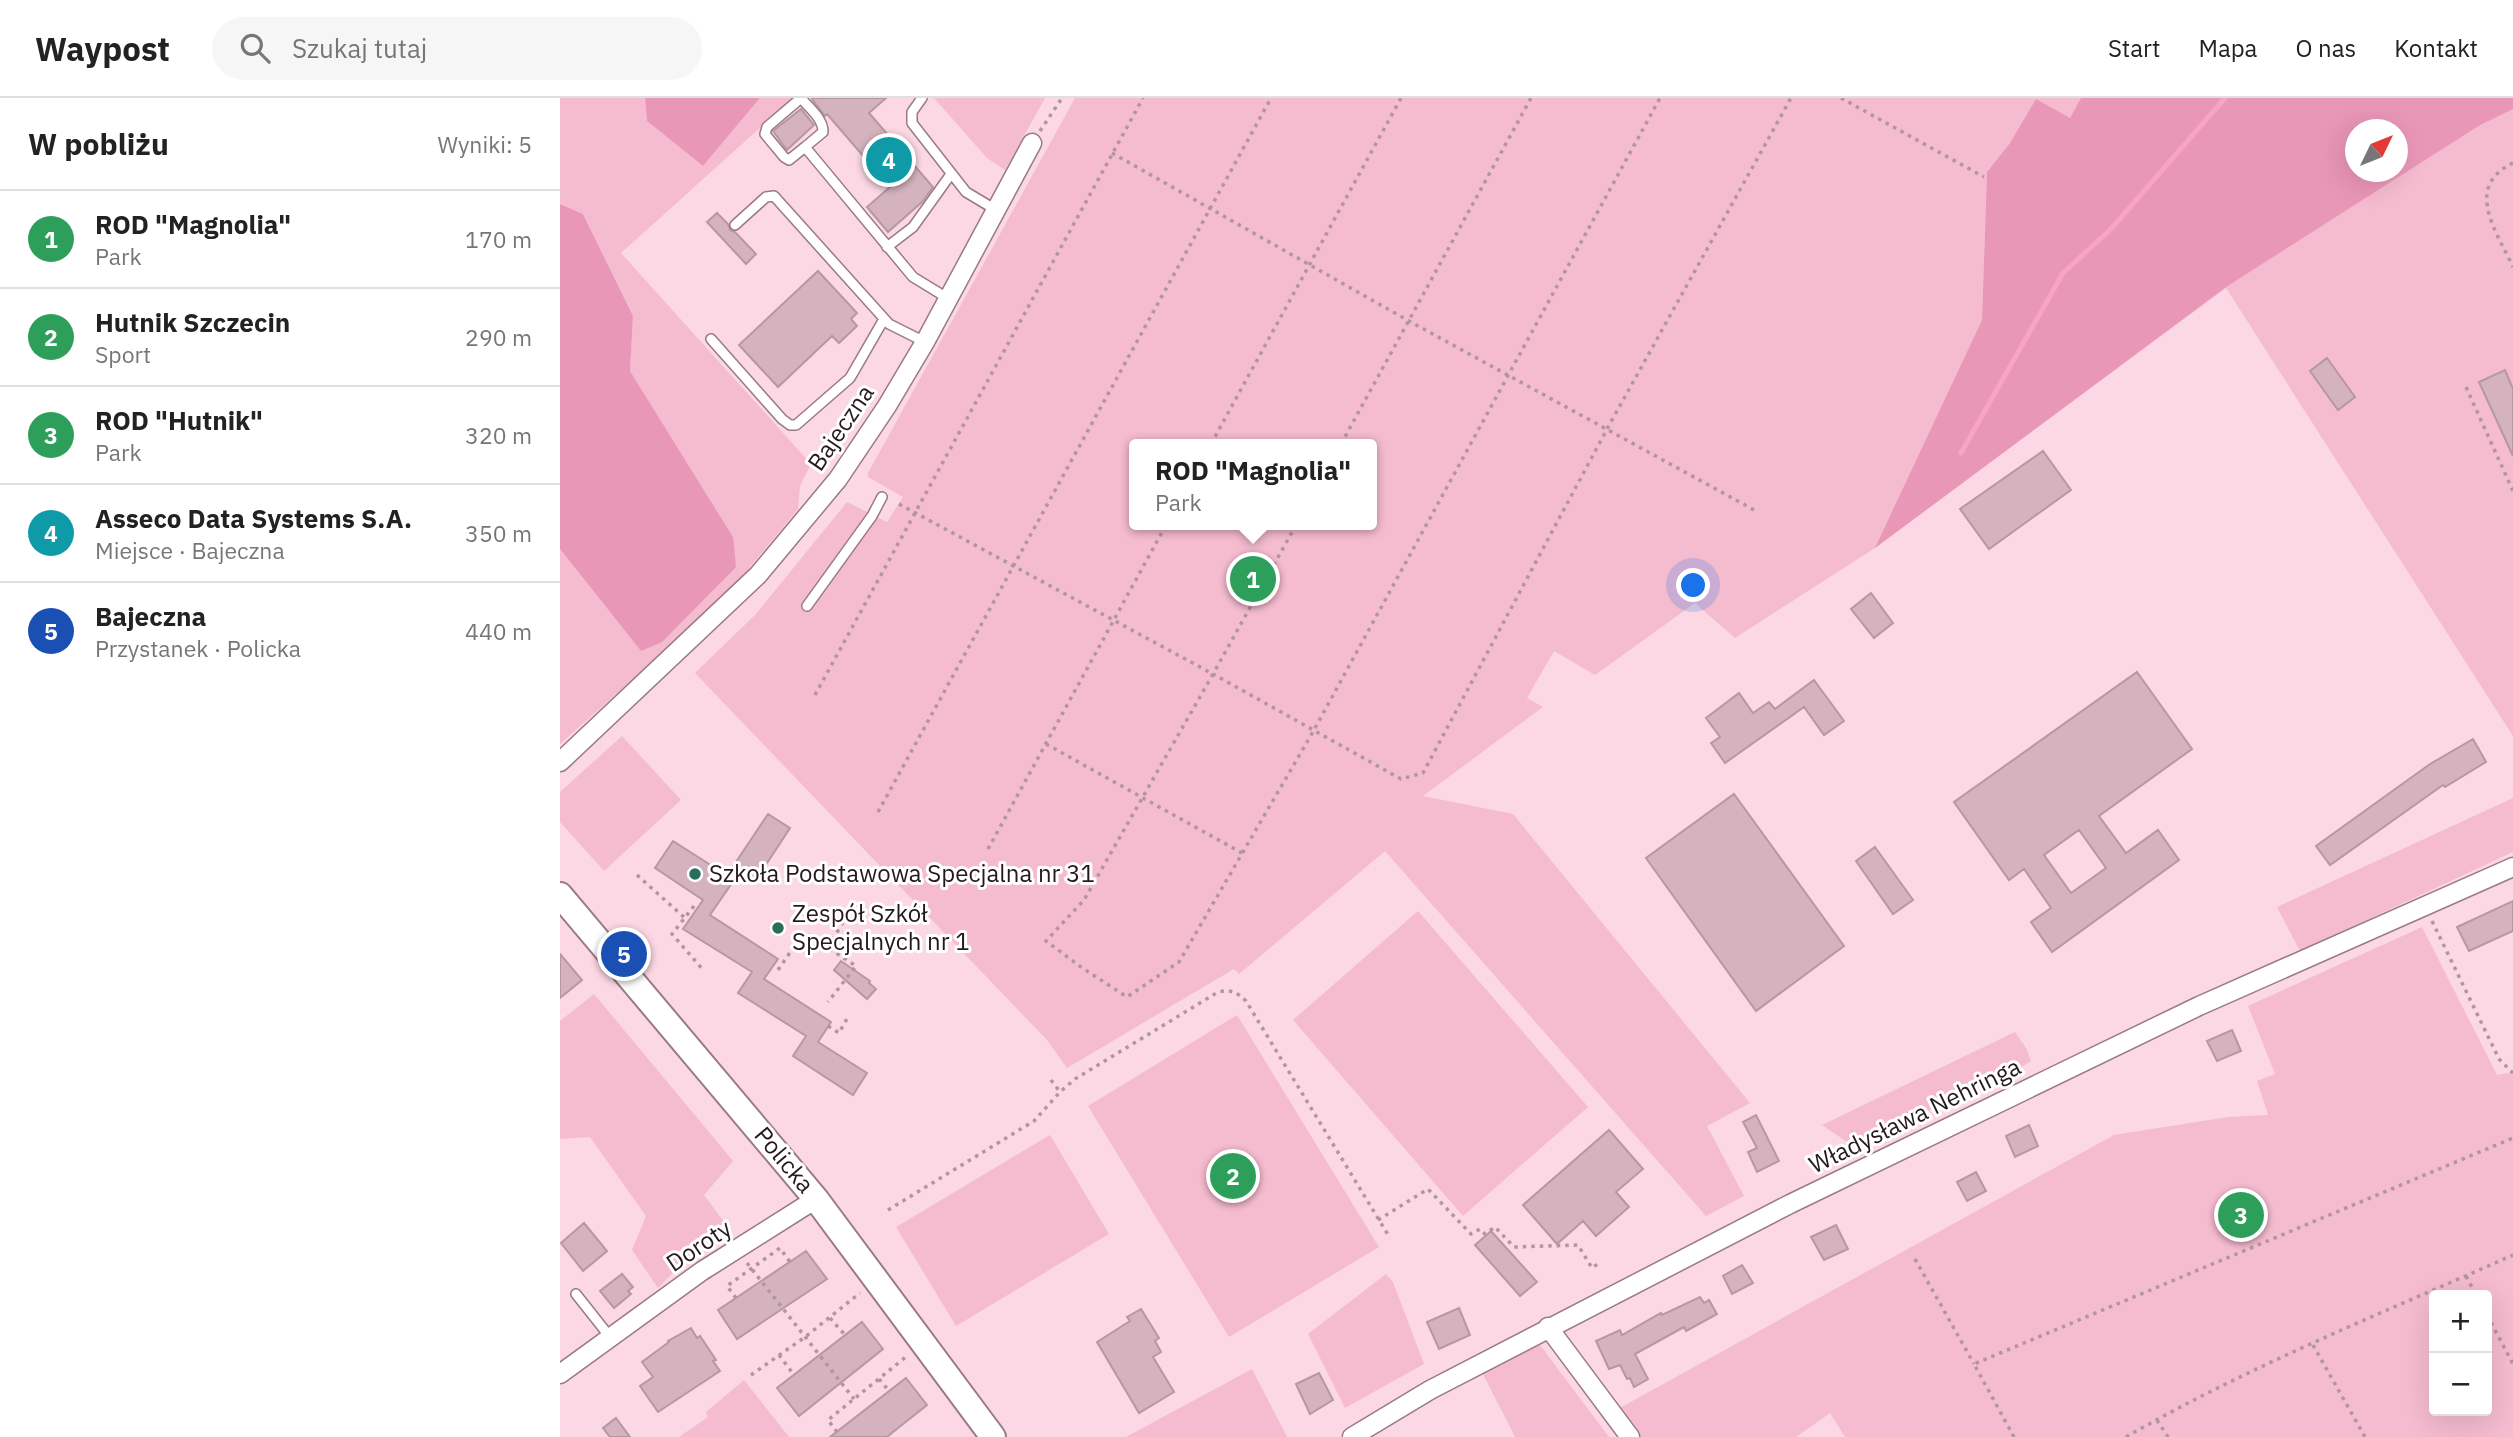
<!DOCTYPE html>
<html lang="pl">
<head>
<meta charset="utf-8">
<style>
  :root { --surface:#fff; --page:#f6f6f6; --text:#222; --muted:#767676; --line:#e0e0e0; --accent:#db2777 }
  body { margin:0; font-family:"IBM Plex Sans",sans-serif; background:var(--page); color:var(--text) }
  .controls { position:absolute; right:21px; bottom:21px; display:grid; overflow:hidden; border-radius:7px; box-shadow:0 7px 28px #0002 }
  .controls button { width:63px; height:63px; display:grid; place-items:center; padding:0; border:0; border-bottom:2px solid var(--line); background:var(--surface); color:var(--text); font:35px sans-serif }
  .compass { position:absolute; left:1785px; top:21px; width:63px; height:63px; border-radius:50%; background:var(--surface); box-shadow:0 7px 28px #0002; rotate:47deg }
  .you { position:absolute; left:1134px; top:488px; width:24px; height:24px; margin:-18px; border:5px solid #fff; border-radius:50%; background:#1a73e8; box-shadow:0 0 0 10px #1a73e833 }
  .badge { display:grid; place-items:center; width:46px; height:46px; border-radius:50%; background:var(--accent); color:#fff; font-size:23px; font-weight:700 }
  .pin { position:absolute; translate:-50% -50%; border:4px solid #fff; box-shadow:0 2px 7px #0006 }
  .popup { position:absolute; left:569px; top:341px; width:248px; height:91px; box-sizing:border-box; display:grid; place-content:center; border-radius:7px; background:var(--surface); filter:drop-shadow(0 2px 5px #0005); font-size:23px; white-space:nowrap; color:var(--muted) }
  .popup b { font-size:26px; color:var(--text) }
  .popup::after { content:''; position:absolute; left:50%; top:100%; margin-left:-14px; border:14px solid transparent; border-top-color:var(--surface) }
  .list { margin:0; padding:0; list-style:none }
  h2 { display:flex; justify-content:space-between; align-items:center; height:91px; margin:0; padding:0 28px; font-size:30px }
  h2 small { font-size:23px; font-weight:400; color:var(--muted) }
  .list li { display:grid; grid-template-columns:46px 1fr auto; gap:21px; align-items:center; box-sizing:border-box; height:98px; padding:0 28px; border-top:2px solid var(--line) }
  .list b { display:block; font-size:26px; white-space:nowrap }
  .list p { margin:0; font-size:23px; white-space:nowrap; color:var(--muted) }
  .list em { font-size:23px; font-style:normal; color:var(--muted) }
  .icon { flex:none; width:38px; height:38px; fill:none; stroke:currentColor; stroke-width:2; stroke-linecap:round; stroke-linejoin:round }
  .map { position:relative; flex:none; width:1953px; height:1339px; overflow:hidden }
  header { display:flex; align-items:center; gap:42px; box-sizing:border-box; height:98px; padding:0 35px; background:var(--surface); border-bottom:2px solid var(--line) }
  header strong { font-size:33px }
  nav { display:flex; gap:38px; margin-inline-start:auto; font-size:24px }
  .search { width:490px; height:63px; background:var(--page); display:flex; align-items:center; gap:18px; box-sizing:border-box; padding:0 24px; border-radius:38px; color:var(--muted); font-size:26px }
  main { display:flex }
  aside { flex:1; background:var(--surface) }
  .map>svg:first-child { display:block }
</style>
</head>
<body>
<header>
<strong>Waypost</strong>
<div class="search"><svg class="icon" aria-label="search" viewBox="0 0 24 24"><circle cx="10" cy="10" r="6"/><path d="M15 15l6 6"/></svg>Szukaj tutaj</div>
<nav><a>Start</a><a>Mapa</a><a>O nas</a><a>Kontakt</a></nav>
</header>
<main>
<aside>
<h2>W pobliżu<small>Wyniki: 5</small></h2>
<ul class="list">
<li><span class="badge" style="background:#2e9e5b">1</span><div><b>ROD &quot;Magnolia&quot;</b><p>Park</p></div><em>170 m</em></li>
<li><span class="badge" style="background:#2e9e5b">2</span><div><b>Hutnik Szczecin</b><p>Sport</p></div><em>290 m</em></li>
<li><span class="badge" style="background:#2e9e5b">3</span><div><b>ROD &quot;Hutnik&quot;</b><p>Park</p></div><em>320 m</em></li>
<li><span class="badge" style="background:#0f9aa8">4</span><div><b>Asseco Data Systems S.A.</b><p>Miejsce · Bajeczna</p></div><em>350 m</em></li>
<li><span class="badge" style="background:#1a4fb4">5</span><div><b>Bajeczna</b><p>Przystanek · Policka</p></div><em>440 m</em></li>
</ul>
</aside>
<div class="map">
<svg width="1953" height="1339" viewBox="0 0 1953 1339">
  <rect width="100%" height="100%" fill="#fbd8e4"/>
  <path fill="#f5bbcf" fill-rule="evenodd" d="M0,0H85L87,23L143,68L200,0H233L61,155L251,366L240,388L238,411L166,498L0,646V451L81,553L173,439L70,273L73,218L23,116L0,106Z
    M374,0H485L445,72L427,60Z
    M515,0H1521L1510,20L1450,45L1427,74L1422,222L1319,443L1596,0H1953V638L1666,190L1315,450L1175,540L1135,505L1035,577L994,553L967,600L983,609L863,698L953,716L1190,1005L1147,1028L1184,1098L1146,1118L825,753L679,876L674,871L507,970L487,942L135,575L196,516L287,404L327,424L343,399L308,379V375ZM1796,32H1838V74H1796ZM574,346H812V427H574Z
    M62,638L121,702L44,773L0,724V694Z
    M1953,700V754L1740,853L1717,809Z
    M858,813L1028,1009L903,1118L733,922Z
    M1862,829L1937,977L1953,974V1339H1285L1270,1315L1236,1339H1079L1058,1311L1554,1037L1668,1019L1708,1017L1697,983L1715,976L1688,908ZM1874,1197H1927V1313H1874Z
    M34,896L173,1063L144,1097L164,1124L98,1190L72,1152L86,1118L30,1039L0,1041V923Z
    M677,917L819,1149L669,1239L528,1008Z
    M1455,934L1466,950L1471,963L1458,971L1293,1048L1262,1027Z
    M490,1037L549,1136L396,1228L336,1129Z
    M826,1176L833,1184L864,1266L785,1310L748,1236Z
    M980,1247L1049,1339H955L923,1276Z
    M692,1271L727,1339H566Z
    M184,1282L229,1339H119L148,1319L146,1314Z"/>
  <path fill="#e997b6" fill-rule="evenodd" d="M85,0H200L143,68L87,23Z
    M1521,0H1953V11L1920,27L1666,189L1315,450L1422,222L1427,74L1450,45L1476,1L1510,20ZM1796,32H1838V74H1796Z
    M0,106L23,116L73,218L70,273L173,439L176,469L102,544L81,553L0,451Z"/>
  <g fill="none" stroke-linecap="round" stroke-linejoin="round">
    <path stroke="#f8a5c4" stroke-width="5" d="M1401,355L1503,175L1550,132L1665,0"/>
  </g>
  <path fill="#d4b3bf" stroke="#b797a2" stroke-width="2" fill-rule="evenodd" d="M253,0H326L309,15L373,89L362,104L328,134L307,109L330,89L267,16L265,18L252,1Z
    M241,11L254,27L227,52L213,33Z
    M157,115L168,126L170,132L175,134L196,156L186,166L147,124Z
    M258,173L297,215L291,221L297,228L279,245L272,238L218,289L179,247Z
    M1767,260L1795,299L1778,312L1750,273Z
    M1945,272L1953,291V358L1919,284Z
    M1483,353L1511,392L1429,451L1400,411Z
    M1311,495L1333,525L1314,540L1291,511Z
    M1577,574L1632,651L1539,718L1566,755L1598,732L1619,762L1492,854L1471,824L1491,810L1464,771L1449,782L1394,704ZM1519,732L1546,770L1511,795L1484,757Z
    M1254,582L1284,623L1264,637L1244,609L1165,665L1151,645L1160,639L1146,620L1179,595L1193,615L1209,604L1215,611Z
    M1913,641L1926,664L1885,689L1883,687L1770,767L1756,748L1870,666Z
    M1174,696L1284,848L1196,913L1086,760Z
    M208,716L230,730L194,785L172,770Z
    M113,743L174,782L150,817L218,861L204,881L271,924L258,944L307,975L293,997L233,958L246,938L178,895L192,874L123,831L143,802L95,770Z
    M1315,749L1353,802L1333,816L1296,763Z
    M1953,803V833L1909,853L1897,829Z
    M0,856L22,882L0,900Z
    M281,863L310,883L309,885L316,891L307,901L274,872Z
    M1672,932L1681,953L1657,963L1647,943Z
    M1196,1017L1219,1063L1197,1074L1188,1054L1197,1050L1183,1024Z
    M1469,1027L1478,1048L1455,1059L1446,1038Z
    M1049,1032L1083,1071L1056,1094L1069,1109L1036,1138L1023,1123L997,1146L963,1107Z
    M1416,1074L1426,1093L1407,1103L1397,1084Z
    M24,1125L47,1153L23,1173L1,1145Z
    M1276,1127L1288,1151L1264,1162L1251,1139Z
    M931,1133L977,1184L960,1198L915,1147Z
    M246,1153L267,1181L177,1241L158,1212Z
    M1182,1167L1193,1185L1172,1196L1163,1178Z
    M62,1176L73,1189L68,1193L71,1196L54,1210L40,1193Z
    M1140,1199L1144,1205L1149,1202L1157,1216L1126,1233L1124,1229L1075,1256L1088,1281L1074,1289L1070,1280L1067,1281L1060,1267L1049,1271L1036,1243L1060,1232L1062,1237L1101,1215L1102,1217Z
    M899,1210L910,1237L879,1251L867,1224Z
    M581,1211L599,1240L595,1243L601,1254L593,1259L614,1294L579,1315L537,1244L570,1223L567,1219Z
    M302,1224L323,1251L239,1318L217,1290Z
    M131,1230L137,1240L140,1238L156,1262L153,1263L160,1273L98,1314L80,1288L93,1279L82,1264L109,1244L108,1243Z
    M759,1275L773,1302L750,1316L736,1286Z
    M346,1280L367,1307L333,1334L327,1339H270Z
    M56,1320L70,1339H50L43,1330Z"/>
  <g fill="none" stroke-linecap="round" stroke-linejoin="round">
    <defs>
      <path id="lane" d="M241,0L207,29L205,36L224,59L229,62L245,49L353,179L389,201
        M241,0C249,10 263,20 263,34L245,49
        M362,0L352,14V25L406,94L436,112
        M175,127L206,99L214,98L329,226L365,244
        M327,149L353,129L391,76
        M151,241L222,321L230,327H236L290,280L324,221
        M247,508L312,418L322,399
        M16,1196L50,1239"/>
      <path id="street" d="M0,664L198,477L278,381L327,308L365,244L472,45
        M988,1229L1070,1339
        M0,1276L142,1173L256,1101
        M792,1339L870,1292L1230,1106L1639,908L1953,769"/>
      <path id="secondary" d="M0,797L256,1101L433,1339"/>
    </defs>
    <use href="#lane" stroke="#997a85" stroke-width="12"/>
    <use href="#street" stroke="#997a85" stroke-width="21"/>
    <use href="#secondary" stroke="#997a85" stroke-width="28"/>
    <path stroke="#b1969f" stroke-width="3.5" stroke-dasharray="3.5 5" stroke-linecap="butt" d="M1281,0L1424,79
      M480,33L502,0
      M552,55L849,223L1196,413
      M1953,65C1903,89 1937,134 1953,169
      M1906,289L1953,393
      M651,346L841,0
      M781,346L971,0
      M339,406L653,576L524,802L486,843L521,869L567,899L619,864L754,632L1100,0
      M736,427L653,576L841,681L863,675L1047,331L1231,0
      M255,597L583,0
      M486,646L682,755
      M318,714L711,0
      M428,751L606,427
      M77,777L125,820
      M134,808L112,836L144,873
      M1872,823L1939,961L1953,975
      M268,849L285,821L282,819
      M218,872L244,834L296,868L268,904
      M268,928L279,935L289,917
      M491,982L500,994
      M328,1112L474,1023L500,994L515,981L658,894C670,891 677,894 686,903L830,1140
      M818,1122L868,1091L911,1136L920,1131L925,1136L935,1129L954,1149L1018,1147L1032,1170L1039,1165
      M1355,1161L1414,1266
      M187,1165L294,1301
      M1906,1178L1916,1197
      M176,1200L167,1188L220,1150L230,1164
      M1927,1217L1953,1266
      M270,1220L285,1237
      M1753,1247L1805,1339
      M219,1257L234,1277
      M191,1277L245,1239L300,1195
      M319,1281L329,1293
      M1597,1322L1608,1339
      M277,1334L268,1322L347,1258
      M1454,1339L1414,1266L1953,1040
      M1566,1339C1689,1268 1823,1215 1953,1157"/>
    <use href="#lane" stroke="#fff" stroke-width="9"/>
    <use href="#street" stroke="#fff" stroke-width="18"/>
    <use href="#secondary" stroke="#fff" stroke-width="24"/>
  </g>
  <g fill="#2a6d5d" stroke="#fff" stroke-width="2.5">
    <circle cx="135" cy="776" r="7"/>
    <circle cx="218" cy="830" r="7"/>
  </g>
  <g text-anchor="middle" stroke-width="6" stroke-linejoin="round" paint-order="stroke">
    <g font-size="24" fill="#25191d" stroke="#fff">
      <text transform="translate(281 330) rotate(-56)" y="8">Bajeczna</text>
      <text transform="translate(1355 1018) rotate(-26)" y="8">Władysława Nehringa</text>
      <text transform="translate(224 1062) rotate(50)" y="8">Policka</text>
      <text transform="translate(139 1148) rotate(-34)" y="8">Doroty</text>
    </g>
    <g font-size="24" fill="#25191d" stroke="#fff" text-anchor="start">
      <text x="149" y="784">Szkoła Podstawowa Specjalna nr 31</text>
      <text x="232" y="824">Zespół Szkół<tspan x="232" dy="28">Specjalnych nr 1</tspan></text>
    </g>
  </g>
</svg>
<div class="controls">
<button>+</button>
<button>−</button>
</div>
<svg class="compass" viewBox="-18 -18 36 36"><path d="M0-13l5 13h-10z" fill="#e53935"/><path d="M0 13l5-13h-10z" fill="#767676"/></svg>
<div class="you"></div>
<div class="pin badge" style="left:693px;top:481px;background:#2e9e5b">1</div>
<div class="popup"><b>ROD &quot;Magnolia&quot;</b>Park</div>
<div class="pin badge" style="left:673px;top:1078px;background:#2e9e5b">2</div>
<div class="pin badge" style="left:1681px;top:1117px;background:#2e9e5b">3</div>
<div class="pin badge" style="left:329px;top:62px;background:#0f9aa8">4</div>
<div class="pin badge" style="left:64px;top:856px;background:#1a4fb4">5</div>
</div>
</main>
</body>
</html>
